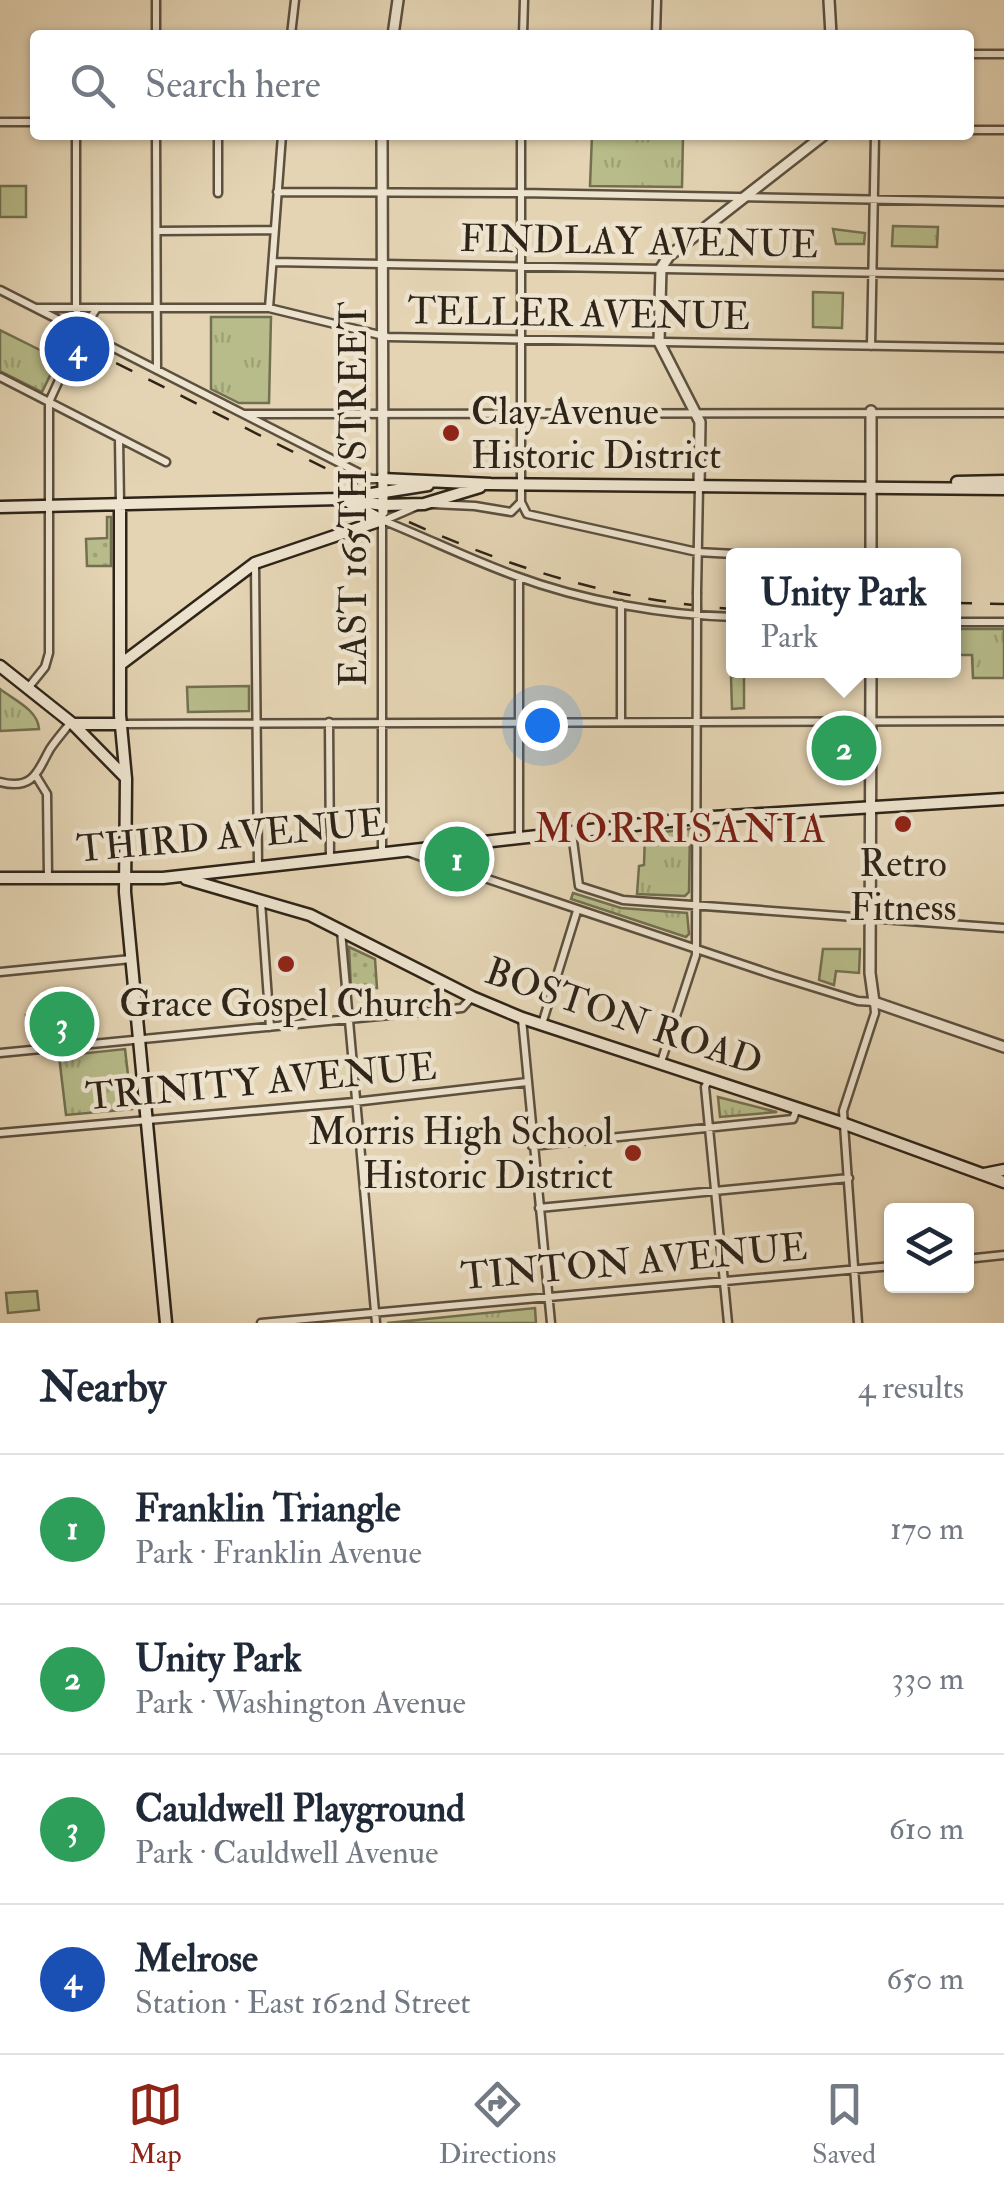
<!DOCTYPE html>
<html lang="en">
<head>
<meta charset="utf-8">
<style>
  :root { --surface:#fff; --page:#f6f6f7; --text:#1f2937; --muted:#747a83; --line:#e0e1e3; --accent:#8f2418 }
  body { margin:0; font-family:"IM FELL Double Pica",serif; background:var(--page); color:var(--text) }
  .controls { position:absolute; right:30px; bottom:30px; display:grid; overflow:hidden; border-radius:10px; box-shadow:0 2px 8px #0004 }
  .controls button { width:90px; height:90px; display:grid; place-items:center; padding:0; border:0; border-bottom:2px solid var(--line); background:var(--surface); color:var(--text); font:50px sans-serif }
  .you { position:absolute; left:542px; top:725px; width:35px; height:35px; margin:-25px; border:8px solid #fff; border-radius:50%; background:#1a73e8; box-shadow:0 0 0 15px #1a73e833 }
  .badge { display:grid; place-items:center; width:65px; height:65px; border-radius:50%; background:var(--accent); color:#fff; font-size:32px; font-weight:700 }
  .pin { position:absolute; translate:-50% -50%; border:5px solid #fff; box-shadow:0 2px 10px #0006 }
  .popup { position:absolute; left:726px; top:548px; width:235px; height:130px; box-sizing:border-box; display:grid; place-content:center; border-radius:10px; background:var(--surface); filter:drop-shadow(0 2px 8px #0005); font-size:32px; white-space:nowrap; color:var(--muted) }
  .popup b { font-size:38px; color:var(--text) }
  .popup::after { content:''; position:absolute; left:50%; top:100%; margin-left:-20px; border:20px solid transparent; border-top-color:var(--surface) }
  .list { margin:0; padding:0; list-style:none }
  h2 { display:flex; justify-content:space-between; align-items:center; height:130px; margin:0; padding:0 40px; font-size:42px }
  h2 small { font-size:32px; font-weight:400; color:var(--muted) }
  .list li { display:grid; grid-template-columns:65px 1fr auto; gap:30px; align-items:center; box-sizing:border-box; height:150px; padding:0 40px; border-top:2px solid var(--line) }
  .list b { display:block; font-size:38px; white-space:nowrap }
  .list p { margin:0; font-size:32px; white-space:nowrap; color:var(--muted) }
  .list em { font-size:32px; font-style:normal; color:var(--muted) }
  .icon { flex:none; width:55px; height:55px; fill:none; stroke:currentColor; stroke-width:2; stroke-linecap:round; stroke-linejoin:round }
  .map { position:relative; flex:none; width:1004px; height:1323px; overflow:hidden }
  .search { position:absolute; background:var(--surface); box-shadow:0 2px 8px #0004; left:30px; right:30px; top:30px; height:110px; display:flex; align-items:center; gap:25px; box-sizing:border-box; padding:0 35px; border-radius:10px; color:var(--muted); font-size:38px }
  .sheet { height:730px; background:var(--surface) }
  nav { display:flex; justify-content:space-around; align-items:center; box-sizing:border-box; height:140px; border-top:2px solid var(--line); background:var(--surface); font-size:28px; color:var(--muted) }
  nav a { display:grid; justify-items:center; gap:5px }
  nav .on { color:var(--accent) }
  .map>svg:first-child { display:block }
</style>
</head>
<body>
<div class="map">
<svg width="1004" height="1323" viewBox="0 0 1004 1323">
  <defs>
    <pattern id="park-tufts" width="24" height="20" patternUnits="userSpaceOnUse" patternTransform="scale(2.5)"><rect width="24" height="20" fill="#b7bc8a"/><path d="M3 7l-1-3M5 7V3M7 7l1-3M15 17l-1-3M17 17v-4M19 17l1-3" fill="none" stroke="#9ea176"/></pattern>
    <pattern id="garden-dots" width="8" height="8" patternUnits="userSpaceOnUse" patternTransform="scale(2.5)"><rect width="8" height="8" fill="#b7bc8a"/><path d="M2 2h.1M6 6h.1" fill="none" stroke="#9ea176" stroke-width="1.8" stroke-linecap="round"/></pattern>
  </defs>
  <rect width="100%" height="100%" fill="#e4d4b3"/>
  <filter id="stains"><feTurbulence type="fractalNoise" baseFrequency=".002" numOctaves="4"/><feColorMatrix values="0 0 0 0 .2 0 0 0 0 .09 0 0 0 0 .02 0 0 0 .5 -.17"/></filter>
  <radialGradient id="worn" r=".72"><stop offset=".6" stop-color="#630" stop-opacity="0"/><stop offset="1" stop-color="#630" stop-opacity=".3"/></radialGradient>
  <path fill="#b7bc8a" stroke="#727051" stroke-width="2.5" d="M0,186H26V217H0Z
    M744,676V708L732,709L731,677Z
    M249,686V711L188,712L187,687Z
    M823,949H860L859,973L836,971L834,985L819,980Z
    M37,1291L39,1310L8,1313L6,1293Z"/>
  <path fill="url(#park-tufts)" stroke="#727051" stroke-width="2.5" d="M592,135L683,137L682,187L590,186Z
    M893,226L938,227L937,247L892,246Z
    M833,229L865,233L864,244H836Z
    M813,292L843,293L842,328L813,327Z
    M211,317H271L269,403H239L211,389Z
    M0,330L58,359L42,392L0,371Z
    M954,629H1004V678H973L972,655H954Z
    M0,689C14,700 38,710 39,729L0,731Z
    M828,730H859V766H828Z
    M690,829L689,892L685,896L637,894L639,866L644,865L645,834Z
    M573,893L621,908L687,913L689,934L686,937L571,899Z
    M94,1008L97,1033L30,1041L26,1015Z
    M125,1049L132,1109L66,1115L59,1056Z
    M718,1097L777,1112L720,1117Z
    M535,1308L536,1323H387Z"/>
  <path fill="url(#garden-dots)" stroke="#727051" stroke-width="2.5" d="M107,517H111V566H87L86,539L107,538Z
    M349,947L375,959L377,988L351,989Z"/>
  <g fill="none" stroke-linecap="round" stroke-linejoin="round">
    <defs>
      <path id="minor" d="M156,0V35
        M291,35L295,0
        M523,35L524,0
        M656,35L657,0
        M969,54H1004
        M0,122H35
        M969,130H1004
        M76,135V307L81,331
        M156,135L157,370
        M277,192L521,193L1004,202
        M218,193V135
        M157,231L274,230
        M273,262L1004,275
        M0,290L371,479H382
        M37,308H269L388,337L1004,348
        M269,308L282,135
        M871,346L875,135
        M0,377L166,462
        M244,414L1004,413
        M119,438L120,504
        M521,502V135
        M521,502L527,514L697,552L771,556
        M432,504L475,506L511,512L520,503
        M382,520C427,538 471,560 516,576C583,601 664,615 734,617
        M382,520V853
        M385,520L415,507
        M255,565L258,866
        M519,578V838
        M697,592L699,486
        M954,622H1004
        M28,688L45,667L49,653V402L81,332L97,308
        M621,721V604
        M329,722L330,859
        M122,724L1004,721
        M36,776L47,794L48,877
        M0,782C34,791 38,770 50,749C56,740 64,731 71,722
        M572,833L579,886L623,900L1004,928
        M410,853L774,975L858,1001L874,1002L875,1013L843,1111L858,1323
        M261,902L270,1027
        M341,931L376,1323
        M0,972L131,959
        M522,1019L551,1323
        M542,1024L577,911
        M0,1053L462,1008L472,997
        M661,1062L696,955L697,609
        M709,1079L705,1087L728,1323
        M0,1133L354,1102L527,1082
        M532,1146L793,1119L797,1108
        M539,1208L849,1178
        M966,1259L1004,1255
        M261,1323L892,1266"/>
      <path id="tertiary" d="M829,0L831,35
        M393,35L398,0
        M382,135L383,512
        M871,411V556
        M699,486L700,422L659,342L661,268L669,256L824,135
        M871,670L870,973L874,1002L1004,1047"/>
      <path id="secondary" d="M382,479L491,484L1004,489
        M957,482L1004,481
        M350,500L383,505L424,504L480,487
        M350,503L382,520
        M120,504V715L126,779L125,892L166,1323
        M0,507L340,499L428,485
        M121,664L255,563L382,520
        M0,666L73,724L126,778
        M73,724H122
        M0,878H163L697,818L1004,799
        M186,879L310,915L472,997L522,1018L845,1124L1004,1182
        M984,1174L1004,1170"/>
    </defs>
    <use href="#minor" stroke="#5c503f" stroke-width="11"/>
    <use href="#tertiary" stroke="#5c503f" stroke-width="14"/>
    <use href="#secondary" stroke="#2e2418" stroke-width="15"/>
    <use href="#minor" stroke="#ede3ce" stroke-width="6"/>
    <use href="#tertiary" stroke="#ede3ce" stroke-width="9"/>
    <use href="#secondary" stroke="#ede3ce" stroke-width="10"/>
    <path stroke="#2e2418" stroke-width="2.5" stroke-dasharray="18 18" stroke-linecap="butt" d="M84,347L359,485
      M409,522C516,570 617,601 734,609
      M954,603L1004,604"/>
    <defs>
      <path id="minor-bridge" d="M697,592V609"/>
    </defs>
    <use href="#minor-bridge" stroke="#5c503f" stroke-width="11" stroke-linecap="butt"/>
    <use href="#minor-bridge" stroke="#ede3ce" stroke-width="6"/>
  </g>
  <g fill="#8f2418" stroke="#ede3ce" stroke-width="4">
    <circle cx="451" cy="433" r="10"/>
    <circle cx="903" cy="824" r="10"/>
    <circle cx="286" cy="964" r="10"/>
    <circle cx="633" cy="1153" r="10"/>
  </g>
  <g text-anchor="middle" stroke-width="9" stroke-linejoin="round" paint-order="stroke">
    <g font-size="38" fill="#2e2418" stroke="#ede3ce">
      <text transform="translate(639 241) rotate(1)" y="13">FINDLAY AVENUE</text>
      <text transform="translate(579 313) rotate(1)" y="13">TELLER AVENUE</text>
      <text transform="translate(353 494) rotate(-90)" y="13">EAST 165TH STREET</text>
      <text transform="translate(231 835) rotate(-5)" y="13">THIRD AVENUE</text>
      <text transform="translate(624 1016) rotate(19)" y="13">BOSTON ROAD</text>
      <text transform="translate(261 1081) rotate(-5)" y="13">TRINITY AVENUE</text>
      <text transform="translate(634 1261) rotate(-5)" y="13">TINTON AVENUE</text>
    </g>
    <g font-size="38" fill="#2e2418" stroke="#ede3ce">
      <text x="471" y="424" text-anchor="start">Clay Avenue<tspan x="471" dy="44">Historic District</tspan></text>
      <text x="903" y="876">Retro<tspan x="903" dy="44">Fitness</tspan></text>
      <text x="286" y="1016">Grace Gospel Church</text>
      <text x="613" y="1144" text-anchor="end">Morris High School<tspan x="613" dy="44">Historic District</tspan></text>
    </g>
    <g font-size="40" letter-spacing="2.5" fill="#7a1f14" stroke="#ede3ce">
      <text x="681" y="842">MORRISANIA</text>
    </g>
  </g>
  <rect width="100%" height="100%" filter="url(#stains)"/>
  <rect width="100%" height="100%" fill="url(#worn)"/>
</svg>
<div class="controls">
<button><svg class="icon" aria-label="layers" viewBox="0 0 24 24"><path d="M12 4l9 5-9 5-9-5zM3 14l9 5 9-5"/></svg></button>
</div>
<div class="you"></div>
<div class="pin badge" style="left:457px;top:859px;background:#2e9e5b">1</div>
<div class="pin badge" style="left:844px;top:748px;background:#2e9e5b">2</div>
<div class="popup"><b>Unity Park</b>Park</div>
<div class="pin badge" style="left:62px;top:1024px;background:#2e9e5b">3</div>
<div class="pin badge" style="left:77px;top:349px;background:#1a4fb4">4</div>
<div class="search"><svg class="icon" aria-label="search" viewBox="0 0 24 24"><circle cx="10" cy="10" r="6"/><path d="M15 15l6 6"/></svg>Search here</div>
</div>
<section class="sheet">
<h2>Nearby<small>4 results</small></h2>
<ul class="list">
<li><span class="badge" style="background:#2e9e5b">1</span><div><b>Franklin Triangle</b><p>Park · Franklin Avenue</p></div><em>170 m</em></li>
<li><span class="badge" style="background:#2e9e5b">2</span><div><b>Unity Park</b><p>Park · Washington Avenue</p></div><em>330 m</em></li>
<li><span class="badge" style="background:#2e9e5b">3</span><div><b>Cauldwell Playground</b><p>Park · Cauldwell Avenue</p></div><em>610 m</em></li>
<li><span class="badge" style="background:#1a4fb4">4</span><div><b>Melrose</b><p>Station · East 162nd Street</p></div><em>650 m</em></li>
</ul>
</section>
<nav>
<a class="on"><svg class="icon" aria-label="map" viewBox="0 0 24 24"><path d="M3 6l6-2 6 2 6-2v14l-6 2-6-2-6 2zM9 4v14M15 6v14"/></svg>Map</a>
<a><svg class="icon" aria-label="directions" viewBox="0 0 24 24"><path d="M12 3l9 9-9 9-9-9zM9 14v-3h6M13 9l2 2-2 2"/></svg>Directions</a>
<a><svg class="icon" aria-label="saved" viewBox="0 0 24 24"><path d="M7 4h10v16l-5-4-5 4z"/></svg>Saved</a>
</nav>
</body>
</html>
